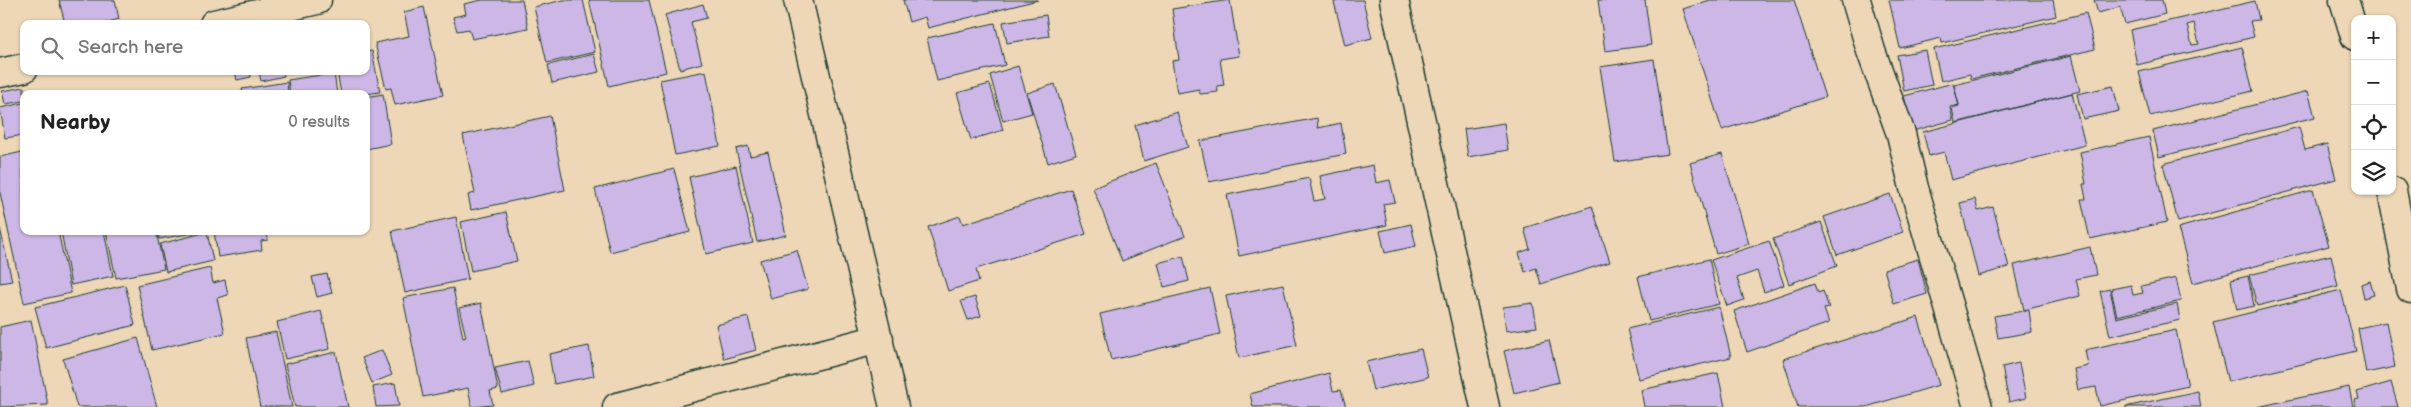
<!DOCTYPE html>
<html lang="en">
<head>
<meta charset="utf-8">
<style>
  :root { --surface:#fff; --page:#f6f6f6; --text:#222; --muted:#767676; --line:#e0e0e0 }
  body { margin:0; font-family:"Balsamiq Sans",sans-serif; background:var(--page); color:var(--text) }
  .controls { position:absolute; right:15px; top:15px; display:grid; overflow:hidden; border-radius:10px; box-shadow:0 1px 4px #0004 }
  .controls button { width:45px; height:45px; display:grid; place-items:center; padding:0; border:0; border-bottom:1px solid var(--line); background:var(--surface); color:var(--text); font:25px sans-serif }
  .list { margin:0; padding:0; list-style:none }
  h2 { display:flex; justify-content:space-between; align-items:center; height:65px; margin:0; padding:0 20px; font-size:21px }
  h2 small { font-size:16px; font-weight:400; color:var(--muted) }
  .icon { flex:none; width:28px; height:28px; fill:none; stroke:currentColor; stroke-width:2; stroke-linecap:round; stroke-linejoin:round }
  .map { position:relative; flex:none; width:2411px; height:407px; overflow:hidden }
  .search { position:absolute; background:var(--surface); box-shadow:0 1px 4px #0004; left:20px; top:20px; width:350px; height:55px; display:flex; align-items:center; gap:12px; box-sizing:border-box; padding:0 18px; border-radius:10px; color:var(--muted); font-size:19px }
  .panel { position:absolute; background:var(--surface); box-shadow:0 1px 4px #0004; left:20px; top:90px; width:350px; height:145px; border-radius:10px }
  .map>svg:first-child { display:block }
</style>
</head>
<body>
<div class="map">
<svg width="2411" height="407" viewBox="0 0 2411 407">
  <rect width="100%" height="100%" fill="#eed7b6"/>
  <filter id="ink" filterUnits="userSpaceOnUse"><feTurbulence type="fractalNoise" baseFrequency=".02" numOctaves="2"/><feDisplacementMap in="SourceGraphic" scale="10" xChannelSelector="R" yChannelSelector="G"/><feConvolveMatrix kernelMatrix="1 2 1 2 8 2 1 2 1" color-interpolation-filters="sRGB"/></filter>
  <g filter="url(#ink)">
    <path fill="#ccb7e7" stroke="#1f3d34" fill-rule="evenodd" d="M59,0H115L119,19L102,24H65Z
      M482,0H522L528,28L472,39L469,29L457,31L453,17L466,14L464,4Z
      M563,0H583L595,52L547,63L534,7Z
      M589,0H649L666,72L609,86Z
      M903,0H1038L928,28L925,17L909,22Z
      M1230,0L1239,56L1220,59L1224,85L1217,86L1218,92L1200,94L1199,89L1177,93L1172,61L1179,60L1172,9Z
      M1342,0H1363L1372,38L1345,45L1334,2Z
      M1598,0H1645L1651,45L1605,51Z
      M1710,0H1794L1825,97L1722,130L1683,9Z
      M1889,0H2053L2056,16L1942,43L1941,38L1900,48Z
      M2094,0H2162L2165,14L2125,24L2120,7L2098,13Z
      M2255,1L2259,20L2250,21L2254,37L2137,65L2130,30ZM2194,23L2199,44L2192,45L2187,25Z
      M703,4L707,18L691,22L702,63L680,69L665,15Z
      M424,7L443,95L395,105L391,88L386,89L375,43L409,36L404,12Z
      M2086,13L2095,49L1971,79L1970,74L1941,81L1934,49Z
      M1046,15L1049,36L1007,43L1003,22Z
      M995,23L1005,65L937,81L927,38Z
      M2242,47L2253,91L2150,116L2139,72Z
      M1925,50L1932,85L1904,91L1897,55Z
      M372,51L380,92L366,94H341L337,71H366V52Z
      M594,54L599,72L552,83L548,65Z
      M2071,56L2080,91L1955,123L1952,108L1959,106L1954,85Z
      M1654,59L1668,154L1615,162L1600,67Z
      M1018,66L1032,113L1003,121L990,75Z
      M235,71H250L251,77L237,80Z
      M259,71H283L284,76L261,81Z
      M706,71L720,146L675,155L660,80Z
      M334,73L337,94H290L288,80Z
      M287,82L288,94H243L242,89Z
      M1953,83L1959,105L1950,107L1953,120L1913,131L1904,96Z
      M990,84L1003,130L971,140L957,93Z
      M1055,84L1076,154L1048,163L1027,93Z
      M2113,86L2119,111L2083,119L2077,94Z
      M24,87V101L5,104L2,91Z
      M2308,91L2315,117L2159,157L2153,131Z
      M2072,93L2085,145L1951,180L1944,152L1929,156L1923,132Z
      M383,94L391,144L366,149V97Z
      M24,103V135L5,138L0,108Z
      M1177,112L1188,147L1144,161L1135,125Z
      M550,116L565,190L471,210L468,195L475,193L463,135Z
      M1317,118L1318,128L1341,123L1346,154L1209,182L1200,141Z
      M1504,123L1508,150L1468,157L1464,129Z
      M2299,127L2305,150L2327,144L2336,179L2178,222L2163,164Z
      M2149,137L2167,222L2090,239L2081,199H2086L2083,184H2086L2080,152Z
      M748,146L750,156L768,152L786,235L757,242L736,149Z
      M22,152L24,231H58L71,293L24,303L0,193V157Z
      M1722,154L1749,244L1716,254L1690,163Z
      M1156,163L1185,236L1122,261L1093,188Z
      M1373,165L1376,183L1390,180L1395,202L1383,204L1387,225L1239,256L1227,195L1309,178L1314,201L1325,199L1320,176Z
      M736,166L753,243L706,254L689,177Z
      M674,169L690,232L610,252L595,189Z
      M1071,189L1086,234L976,269L979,281L948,291L928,227L960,216L963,224Z
      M2313,190L2329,246L2193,283L2178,228Z
      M1890,194L1903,232L1837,255L1824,217Z
      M1975,199L1978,211L1993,207L2009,267L1978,276L1960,203Z
      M1592,206L1610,262L1541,284L1536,268L1525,272L1519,253L1530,249L1524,228Z
      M506,212L517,261L471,271L461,222Z
      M456,217L468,279L405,293L392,231Z
      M1821,222L1837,266L1789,284L1773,239Z
      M1411,224L1416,246L1385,253L1380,231Z
      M0,228L12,281L0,283Z
      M61,231H104L113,276L71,285Z
      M106,231H156L164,269L116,278Z
      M158,231H206L159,239Z
      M214,231H267L268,240L261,241L262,250L218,257Z
      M207,232L213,261L166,272L160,244Z
      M1769,241L1784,285L1764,292L1757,271L1737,278L1744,300L1727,306L1711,260Z
      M2090,247L2096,275L2076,279L2080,296L2024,310L2014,265Z
      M797,250L808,289L771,299L760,260Z
      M2331,255L2338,286L2257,306L2249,275Z
      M1183,256L1189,281L1164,287L1158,263Z
      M1709,259L1719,304L1649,321L1638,277Z
      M1918,259L1927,294L1894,304L1884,269Z
      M210,268L213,283L225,280L228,295L217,298L225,333L152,350L137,285Z
      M327,274L332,293L317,297L312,277Z
      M2248,276L2254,306L2237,310L2231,280Z
      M2176,278L2181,301L2117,316L2111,289L2131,285L2133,295L2143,293L2141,286Z
      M2370,281L2374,295L2364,298L2361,284Z
      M1815,283L1818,293L1823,291L1829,308L1824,309L1829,323L1747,352L1734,311Z
      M1283,284L1297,345L1239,358L1226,296Z
      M125,285L135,325L46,348L35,307Z
      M453,288L463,338L466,337L459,308L481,303L498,389L490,391L493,405L472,407L468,388L423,397L403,298Z
      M1210,288L1220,334L1111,360L1100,314Z
      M2110,289L2116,318L2177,304L2180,320L2110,336L2100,291Z
      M2341,290L2356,351L2228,382L2213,322Z
      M975,297L981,316L968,320L961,301Z
      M1533,303L1537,327L1506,331L1503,307Z
      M1719,307L1731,357L1639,379L1627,329Z
      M2029,310L2032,332L1998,338L1994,316Z
      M321,311L330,349L285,359L277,322Z
      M748,317L756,350L724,359L716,325Z
      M1918,317L1939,385L1866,407H1798L1783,359Z
      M31,320L48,405L0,407V327Z
      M2386,322L2395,367L2366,373L2358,328Z
      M2176,330L2188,386L2100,406L2096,387L2078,390L2074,369L2088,366L2085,350Z
      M276,332L292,407H260L246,338Z
      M138,338L157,407H77L63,359Z
      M1549,340L1559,382L1514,393L1504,351Z
      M589,346L594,376L554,384L549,354Z
      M1421,349L1428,377L1373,390L1366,362Z
      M382,350L392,375L372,383L362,358Z
      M336,352L348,407H295L285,364Z
      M528,361L534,386L502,394L495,368Z
      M2019,363L2026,398L2009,402L2002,367Z
      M1329,373L1333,391L1341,390L1346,407H1253L1250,394Z
      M1718,373L1725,407H1644L1641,390Z
      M2391,382L2398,407H2356L2354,400L2359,399L2357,392Z
      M395,383L399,406L376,407L373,387Z
      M2349,387L2353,407H2257Z
      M2198,391L2201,407H2125Z"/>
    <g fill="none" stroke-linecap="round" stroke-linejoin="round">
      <defs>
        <path id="minor" d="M798,0L894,407
          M1394,0L1485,407
          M1856,0L1871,51L1901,134L1914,188L1978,407
          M2344,0L2355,36
          M214,24L317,0
          M0,73L24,68
          M2392,191L2411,289
          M617,407L879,339"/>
      </defs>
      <use href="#minor" stroke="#1f3d34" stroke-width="31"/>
      <use href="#minor" stroke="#eed7b6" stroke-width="28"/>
    </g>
  </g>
</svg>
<div class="controls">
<button>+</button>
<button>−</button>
<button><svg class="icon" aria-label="locate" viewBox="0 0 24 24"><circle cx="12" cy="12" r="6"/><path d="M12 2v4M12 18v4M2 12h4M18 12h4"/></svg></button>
<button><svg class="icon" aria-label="layers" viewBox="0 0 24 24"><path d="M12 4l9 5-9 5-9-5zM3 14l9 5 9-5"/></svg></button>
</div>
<div class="search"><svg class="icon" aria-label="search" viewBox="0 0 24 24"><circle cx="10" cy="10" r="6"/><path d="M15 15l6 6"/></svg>Search here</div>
<section class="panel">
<h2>Nearby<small>0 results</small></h2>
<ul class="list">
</ul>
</section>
</div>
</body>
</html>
